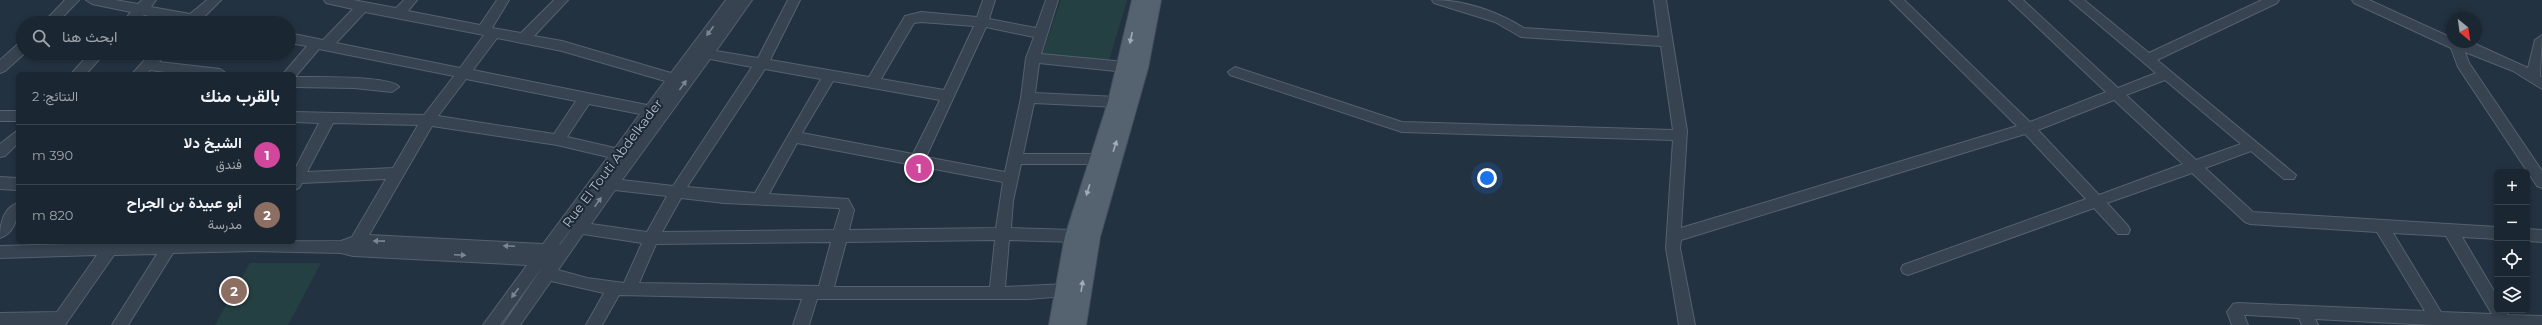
<!DOCTYPE html>
<html lang="ar">
<head>
<meta charset="utf-8">
<style>
  :root { --surface:#1a2631; --page:#27323d; --text:#f1f3f6; --muted:#9fa5ab; --line:#38434d; --accent:#ea580c }
  body { margin:0; font-family:Montserrat,Vazirmatn,sans-serif; background:var(--page); color:var(--text); direction:rtl }
  .controls { position:absolute; right:12px; bottom:12px; display:grid; overflow:hidden; border-radius:6px; box-shadow:0 2px 6px #0003 }
  .controls button { width:36px; height:36px; display:grid; place-items:center; padding:0; border:0; border-bottom:1px solid var(--line); background:var(--surface); color:var(--text); font:20px sans-serif }
  .compass { position:absolute; left:2446px; top:12px; width:36px; height:36px; border-radius:50%; background:var(--surface); box-shadow:0 2px 6px #0003; rotate:151deg }
  .you { position:absolute; left:1487px; top:178px; width:14px; height:14px; margin:-10px; border:3px solid #fff; border-radius:50%; background:#1a73e8; box-shadow:0 0 0 6px #1a73e833 }
  .badge { display:grid; place-items:center; width:26px; height:26px; border-radius:50%; background:var(--accent); color:#fff; font-size:13px; font-weight:700 }
  .pin { position:absolute; translate:-50% -50%; border:2px solid #fff; box-shadow:0 1px 4px #0006 }
  .list { margin:0; padding:0; list-style:none }
  h2 { display:flex; justify-content:space-between; align-items:center; height:52px; margin:0; padding:0 16px; font-size:17px }
  h2 small { font-size:13px; font-weight:400; color:var(--muted) }
  .list li { display:grid; grid-template-columns:26px 1fr auto; gap:12px; align-items:center; box-sizing:border-box; height:60px; padding:0 16px; border-top:1px solid var(--line) }
  .list b { display:block; font-size:15px; white-space:nowrap }
  .list p { margin:0; font-size:13px; white-space:nowrap; color:var(--muted) }
  .list em { font-size:13px; font-style:normal; color:var(--muted) }
  .icon { flex:none; width:22px; height:22px; fill:none; stroke:currentColor; stroke-width:2; stroke-linecap:round; stroke-linejoin:round }
  .map { position:relative; flex:none; width:2542px; height:325px; overflow:hidden; direction:ltr }
  .search { position:absolute; background:var(--surface); box-shadow:0 2px 6px #0003; left:16px; top:16px; width:280px; height:44px; display:flex; align-items:center; gap:10px; box-sizing:border-box; padding:0 14px; border-radius:22px; color:var(--muted); font-size:15px }
  .panel { position:absolute; background:var(--surface); box-shadow:0 2px 6px #0003; left:16px; top:72px; width:280px; height:172px; border-radius:6px; direction:rtl }
  .map>svg:first-child { display:block }
</style>
</head>
<body>
<div class="map">
<svg width="2542" height="325" viewBox="0 0 2542 325">
  <rect width="100%" height="100%" fill="#233241"/>
  <path fill="#254042" d="M1061,0H1127L1109,61L1042,54Z
    M250,263H321L288,325H215Z"/>
  <g fill="none" stroke-linecap="round" stroke-linejoin="round">
    <defs>
      <path id="minor" d="M65,0H79L57,23H43Z
        M86,0H115L138,4L142,0H156L151,7L190,14L207,0H221L204,17L216,20L217,23H183L144,15L136,23H122L131,12L92,4Z
        M324,0H353L396,8L404,0H417L408,11L480,25L497,0H509L492,28L521,33L554,0H568L534,36L562,41L671,73L726,0H752L716,51L758,58L788,0H800L770,60L869,77L905,16L921,12L977,17L983,0H995L989,19L1036,28L1046,0H1058L1041,54L1125,62L1132,67L1125,72L1039,63L1035,93L1117,97L1124,102L1117,107L1034,103L1023,154H1097L1102,155L1104,159L1102,163L1097,164H1021L1013,201L1011,228L1074,230L1079,232L1081,236L1079,240L1074,242L1009,240L1005,287L1066,284L1071,286L1074,290L1071,294L1066,296L1028,299H817L809,325H793L802,299L619,295L602,325H586L604,293L551,281L520,325H503L543,266L500,325H483L527,265L353,256L341,253L253,251L173,253L128,325H112L157,254L114,255L65,325H0V313L57,312L97,255L0,258V246L145,242L341,241L352,237L386,179L302,183L299,188L294,190V171L319,123L294,122V112L424,115L454,76L319,49L295,77C311,77 392,75 399,87L392,92L354,88L294,87V74H283L307,46L289,43V33L323,40L353,9L326,3ZM365,12L484,35L460,68L336,43ZM921,22L974,26L944,90L881,79L914,23ZM986,27L1034,37L1026,58L1021,98L1005,172L926,157ZM497,38L562,51L665,81L647,105L473,70ZM710,59L752,67L673,186L622,180ZM765,69L821,79L755,193L687,187ZM466,79L576,101L554,134L438,116ZM833,81L940,100L913,154L802,133ZM589,104L640,114L615,148L567,137ZM333,123L418,125L393,168L307,172ZM432,126L557,145L608,157L543,244L369,235ZM797,143L1003,182L996,228L849,230L854,210L848,199L769,194ZM615,190L667,196L647,232L591,224ZM681,198L724,203L839,208L840,210L834,230L662,232ZM579,218L560,245H559ZM583,234L642,243L624,283L587,278L558,270ZM995,240L990,287H834L846,242ZM831,242L819,286L639,283L656,244Z
        M1432,0C1464,0 1496,11 1524,28L1659,37L1654,0H1666L1687,131L1681,228L2017,126L1890,0H1904L2030,122L2106,92L2009,0H2023L2118,88L2156,73L2070,0H2084L2149,53L2262,0H2279L2277,3L2157,60L2296,175L2294,179H2284L2251,151L2205,168L2253,212L2497,227V239L2462,237L2497,296V310H2505L2508,315L2542,316V325H2433L2315,319L2318,325H2302L2299,318L2247,315H2244L2248,325H2232L2227,312L2233,304L2238,303L2425,311L2377,232L2250,224L2245,222L2192,173L2107,203L2128,226L2130,230L2128,234H2118L2094,208L1908,275L1903,273L1901,269L1903,265L2086,199L2025,134L1681,240L1680,248L1695,325H1679L1666,248L1673,140L1402,132L1230,75L1228,72L1235,67L1402,122L1673,130L1661,46L1521,37L1495,22L1434,3ZM2165,80L2241,144L2196,160L2126,95ZM2114,100L2183,164L2099,195L2038,130ZM2393,233L2446,236L2492,314L2441,312Z
        M2352,0H2369L2452,38V42L2473,43L2528,68L2535,40L2542,35L2540,76L2542,77V89L2513,71L2465,52L2469,63L2542,171V188L2537,186L2458,67L2451,48L2354,3Z
        M23,42L25,53L5,71L0,73V60L18,44Z
        M90,53H105L86,74H71Z
        M151,53H166L159,62L220,69L227,74H181L150,70L147,74H132Z
        M0,111H18V121H0Z
        M18,130V143L5,156L0,157V144Z
        M0,177L18,178V190L0,189Z
        M18,203C18,217 15,233 0,238C0,224 3,208 18,203Z
        M2527,229L2542,230V242L2527,241Z"/>
      <path id="major" d="M1132,0H1161L1148,68L1100,237L1086,325H1049L1065,236L1108,102Z"/>
    </defs>
    <use href="#minor" stroke="#55616e" stroke-width="2"/>
    <use href="#major" stroke="#434f5c" stroke-width="2"/>
    <use href="#minor" fill="#374350" fill-rule="evenodd"/>
    <use href="#major" fill="#556270" fill-rule="evenodd"/>
  </g>
  <defs><path id="oneway-solid" d="M-6-.8H1V-3.2L6.5 0L1 3.2V.8H-6Z"/></defs>
  <g fill="#7b8794">
    <use href="#oneway-solid" transform="translate(710 31) rotate(127)"/>
    <use href="#oneway-solid" transform="translate(683 85) rotate(-54)"/>
    <use href="#oneway-solid" transform="translate(598 202) rotate(-55)"/>
    <use href="#oneway-solid" transform="translate(379 241) rotate(-179)"/>
    <use href="#oneway-solid" transform="translate(509 246) rotate(-177)"/>
    <use href="#oneway-solid" transform="translate(460 255) rotate(3)"/>
    <use href="#oneway-solid" transform="translate(515 293) rotate(127)"/>
  </g>
  <g fill="#a0acb9">
    <use href="#oneway-solid" transform="translate(1131 38) rotate(102)"/>
    <use href="#oneway-solid" transform="translate(1115 146) rotate(-72)"/>
    <use href="#oneway-solid" transform="translate(1088 190) rotate(107)"/>
    <use href="#oneway-solid" transform="translate(1082 286) rotate(-81)"/>
  </g>
  <g text-anchor="middle" stroke-width="4" stroke-linejoin="round" paint-order="stroke">
    <g font-size="13" fill="#b3becb" stroke="#1c2835">
      <text transform="translate(612 163) rotate(-53)" y="5">Rue El Touti Abdelkader</text>
    </g>
  </g>
</svg>
<div class="controls">
<button>+</button>
<button>−</button>
<button><svg class="icon" aria-label="locate" viewBox="0 0 24 24"><circle cx="12" cy="12" r="6"/><path d="M12 2v4M12 18v4M2 12h4M18 12h4"/></svg></button>
<button><svg class="icon" aria-label="layers" viewBox="0 0 24 24"><path d="M12 4l9 5-9 5-9-5zM3 14l9 5 9-5"/></svg></button>
</div>
<svg class="compass" viewBox="-18 -18 36 36"><path d="M0-13l5 13h-10z" fill="#e53935"/><path d="M0 13l5-13h-10z" fill="#9fa5ab"/></svg>
<div class="you"></div>
<div class="pin badge" style="left:919px;top:168px;background:#d1479c">1</div>
<div class="pin badge" style="left:234px;top:291px;background:#8d6e63">2</div>
<div class="search"><svg class="icon" aria-label="search" viewBox="0 0 24 24"><circle cx="10" cy="10" r="6"/><path d="M15 15l6 6"/></svg>ابحث هنا</div>
<section class="panel">
<h2>بالقرب منك<small>النتائج: 2</small></h2>
<ul class="list">
<li><span class="badge" style="background:#d1479c">1</span><div><b>الشيخ دلا</b><p>فندق</p></div><em>390 m</em></li>
<li><span class="badge" style="background:#8d6e63">2</span><div><b>أبو عبيدة بن الجراح</b><p>مدرسة</p></div><em>820 m</em></li>
</ul>
</section>
</div>
</body>
</html>
